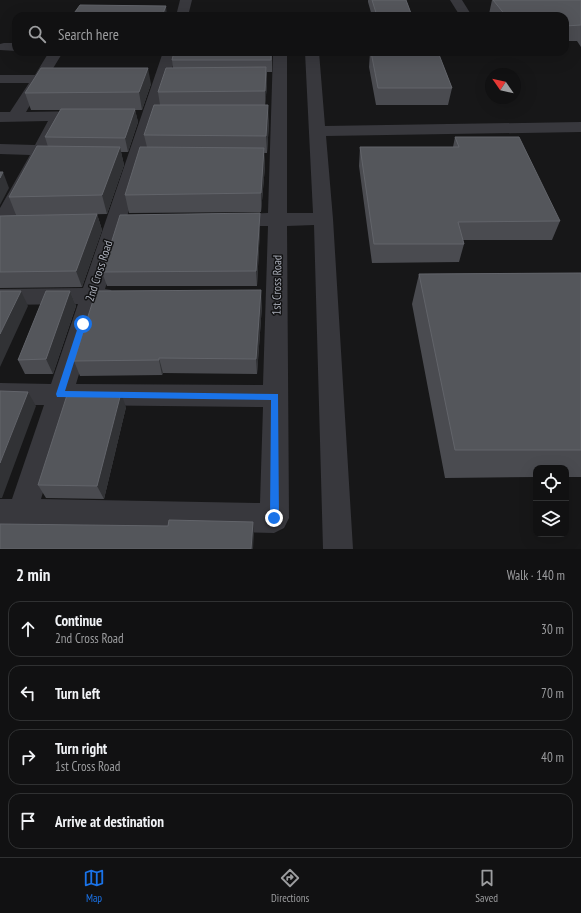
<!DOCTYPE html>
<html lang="en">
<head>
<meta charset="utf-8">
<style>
  :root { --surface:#111112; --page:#1a1a1b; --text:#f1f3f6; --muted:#9c9d9f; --line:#303132; --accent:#1a73e8 }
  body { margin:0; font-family:"PT Sans Narrow",sans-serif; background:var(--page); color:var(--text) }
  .controls { position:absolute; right:12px; bottom:12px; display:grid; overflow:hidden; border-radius:8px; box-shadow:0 4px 16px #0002 }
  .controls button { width:36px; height:36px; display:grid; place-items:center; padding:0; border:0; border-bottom:1px solid var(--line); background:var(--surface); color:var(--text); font:20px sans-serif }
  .compass { position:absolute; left:485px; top:68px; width:36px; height:36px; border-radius:50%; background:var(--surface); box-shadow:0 4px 16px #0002; rotate:304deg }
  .stop { position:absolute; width:12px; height:12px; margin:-9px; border:3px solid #1a73e8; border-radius:50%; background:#fff }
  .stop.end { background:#1a73e8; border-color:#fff; box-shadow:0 1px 4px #0008 }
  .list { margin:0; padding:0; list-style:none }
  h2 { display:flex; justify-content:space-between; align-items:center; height:52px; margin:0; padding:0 16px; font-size:17px }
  h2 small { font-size:13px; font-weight:400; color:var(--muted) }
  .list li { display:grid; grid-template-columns:26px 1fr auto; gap:12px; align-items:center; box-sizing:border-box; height:56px; margin:0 8px 8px; padding:0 8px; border:1px solid var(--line); border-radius:12px }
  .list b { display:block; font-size:15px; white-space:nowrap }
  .list p { margin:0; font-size:13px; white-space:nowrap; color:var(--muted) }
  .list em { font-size:13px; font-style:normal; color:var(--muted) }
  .icon { flex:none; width:22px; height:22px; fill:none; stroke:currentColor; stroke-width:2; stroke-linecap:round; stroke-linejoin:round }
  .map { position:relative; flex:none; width:581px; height:549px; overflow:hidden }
  .search { position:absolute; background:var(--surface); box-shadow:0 4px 16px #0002; left:12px; right:12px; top:12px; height:44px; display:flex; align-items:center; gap:10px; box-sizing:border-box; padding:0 14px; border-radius:12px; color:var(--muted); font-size:15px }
  .sheet { height:308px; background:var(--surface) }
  nav { display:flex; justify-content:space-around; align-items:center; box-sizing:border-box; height:56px; border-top:1px solid var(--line); background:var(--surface); font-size:11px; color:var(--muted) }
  nav a { display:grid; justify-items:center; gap:2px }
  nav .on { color:var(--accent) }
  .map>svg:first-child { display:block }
</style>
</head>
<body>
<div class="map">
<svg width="581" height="549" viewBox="0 0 581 549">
  <rect width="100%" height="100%" fill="#171718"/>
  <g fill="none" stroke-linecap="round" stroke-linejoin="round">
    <path fill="#38383d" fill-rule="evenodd" d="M180,0H192L188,16H176Z
      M450,0H462L472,16H460Z
      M4,43H16V51L0,50V44Z
      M49,52H63L49,75L66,76L68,79L66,82L43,83L26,112L85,111L90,113L93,116L90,119L64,121L10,226L7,230L0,232V208L30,155L0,154V144L35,145L48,121L0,122V112H10L29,83H0V75H35Z
      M163,52H177L105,289L111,290L114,296L111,302L100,304L76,384L263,385L268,226H231L224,224L221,220L224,216L231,214L268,213L273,52H287V213H313L305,52H319L325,126L581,122V132L326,136L333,219L353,549H323L314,225L287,226L289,518L284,528L274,533L0,527V499H12L44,405H0V383L51,384L78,304L0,305V289L83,288ZM69,405L263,407L260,503L41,499Z"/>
  </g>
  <path fill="#4a4b50" d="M368,0H418H406L412,16H372L368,2Z
    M492,0H581V47L577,41H565V16H490L489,14Z
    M272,52V72H267V84L265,105L269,122L267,153H264L265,166L261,212L129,213L125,195L147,147L144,135L160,105L158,92L173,68L172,60Z
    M370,52H438L452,88L448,105H376L369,67Z
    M151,84L142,110H135L138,122L128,152H121L124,165L107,214L60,215L97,214L102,230L82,287L0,288V216L16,215L9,197L48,147L45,137L60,110H31L25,93Z
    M455,137L560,221L552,240H463L464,244L459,262L372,263L359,166L360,147H453Z
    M260,213V228L257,286H107L102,272Z
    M581,273V477H566V468H536V477L445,478L412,304L419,274Z
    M70,291L76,306L53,374H25L18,360Z
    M262,305L257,374L163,373L162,375L80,376L74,361Z
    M126,407L104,499L46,498L38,485Z"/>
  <path fill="#313235" d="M166,6L167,16H162Z
    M266,67L267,84L265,109V91Z
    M148,68L151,84L142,110L139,92Z
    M268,105L269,122L267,153L266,136Z
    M135,109L138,122L128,152L125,138Z
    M120,147L124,165L107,214L102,195Z
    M264,148L265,166L261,212V193Z
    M3,172L9,188L0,205V178Z
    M260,213V228L257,286L256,271Z
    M97,214L102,230L82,287L76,271Z
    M261,290L262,305L257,374L256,359Z
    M21,291L28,306L0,367V334Z
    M70,291L76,306L53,374L46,359Z
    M159,358L163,373L162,375L159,360Z
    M28,392L36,406L2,498H0V463Z
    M121,393L126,407L104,499L97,486Z
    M253,522L254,534L253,549H251Z"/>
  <path fill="#54565b" stroke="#62646a" d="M372,0H406L412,16H377Z
    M493,0H581V25L565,26V16H506Z
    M80,5L166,6L162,16H72Z
    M174,52H271V60H172Z
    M371,52H438L452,88H378Z
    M266,67L265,91L158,92L166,68Z
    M41,68H148L139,92L25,93Z
    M154,105H268L266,136L144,135Z
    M61,109H135L125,138L45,137Z
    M455,137H519L560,221L458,222L464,244H374L360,147H459Z
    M37,146L120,147L102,195L9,197Z
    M140,147L264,148L261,193L125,195Z
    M0,172H3L0,178Z
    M260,213L256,271L102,272L120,215Z
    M97,214L76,271L0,272V216Z
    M581,273V450H455L419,274Z
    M261,290L256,359L159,358V360L74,361L96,291Z
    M0,291H21L0,334Z
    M46,291H70L46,359L18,360Z
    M0,391L28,392L0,463Z
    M68,392L121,393L97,486L38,485Z
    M169,520L253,522L251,549H0V524L168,526Z"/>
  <path fill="#1a73e8" d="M83,321L86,324L65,391L278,394L279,518L277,521L274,523L271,521L270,518L271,400L57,397L56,394L79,324Z"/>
  <g text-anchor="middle" stroke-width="3" stroke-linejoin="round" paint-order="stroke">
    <g font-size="12" fill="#a9adb8" stroke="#121213">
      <text transform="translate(99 271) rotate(-72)" y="4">2nd Cross Road</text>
      <text transform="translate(277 285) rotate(-89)" y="4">1st Cross Road</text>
    </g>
  </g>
</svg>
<div class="controls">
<button><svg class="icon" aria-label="locate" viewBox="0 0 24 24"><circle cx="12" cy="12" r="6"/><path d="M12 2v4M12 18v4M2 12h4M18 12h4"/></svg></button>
<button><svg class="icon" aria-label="layers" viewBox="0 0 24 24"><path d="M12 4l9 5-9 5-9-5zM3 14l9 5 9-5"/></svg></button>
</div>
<svg class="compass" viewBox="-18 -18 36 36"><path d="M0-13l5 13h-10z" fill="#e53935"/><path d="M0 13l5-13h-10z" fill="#9c9d9f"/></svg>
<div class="stop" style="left:83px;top:324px"></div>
<div class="stop end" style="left:274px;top:518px"></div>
<div class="search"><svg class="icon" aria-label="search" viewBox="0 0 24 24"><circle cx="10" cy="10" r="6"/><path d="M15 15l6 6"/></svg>Search here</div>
</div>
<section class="sheet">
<h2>2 min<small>Walk · 140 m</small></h2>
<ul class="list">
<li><svg class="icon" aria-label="ahead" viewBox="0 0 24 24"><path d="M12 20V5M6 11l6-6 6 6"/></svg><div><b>Continue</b><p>2nd Cross Road</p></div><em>30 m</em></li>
<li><svg class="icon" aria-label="left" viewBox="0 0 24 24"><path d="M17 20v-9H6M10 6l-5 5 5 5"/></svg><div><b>Turn left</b></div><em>70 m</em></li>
<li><svg class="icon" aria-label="right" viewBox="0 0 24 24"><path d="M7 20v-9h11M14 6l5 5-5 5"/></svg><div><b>Turn right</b><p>1st Cross Road</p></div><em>40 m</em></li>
<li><svg class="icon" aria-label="arrive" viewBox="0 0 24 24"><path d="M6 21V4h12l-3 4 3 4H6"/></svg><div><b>Arrive at destination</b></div></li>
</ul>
</section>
<nav>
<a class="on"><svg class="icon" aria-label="map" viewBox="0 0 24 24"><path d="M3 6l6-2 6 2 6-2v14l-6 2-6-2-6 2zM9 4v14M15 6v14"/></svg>Map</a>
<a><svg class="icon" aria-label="directions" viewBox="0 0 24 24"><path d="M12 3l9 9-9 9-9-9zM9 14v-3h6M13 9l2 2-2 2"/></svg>Directions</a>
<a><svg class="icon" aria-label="saved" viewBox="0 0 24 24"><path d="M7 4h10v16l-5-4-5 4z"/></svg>Saved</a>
</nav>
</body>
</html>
